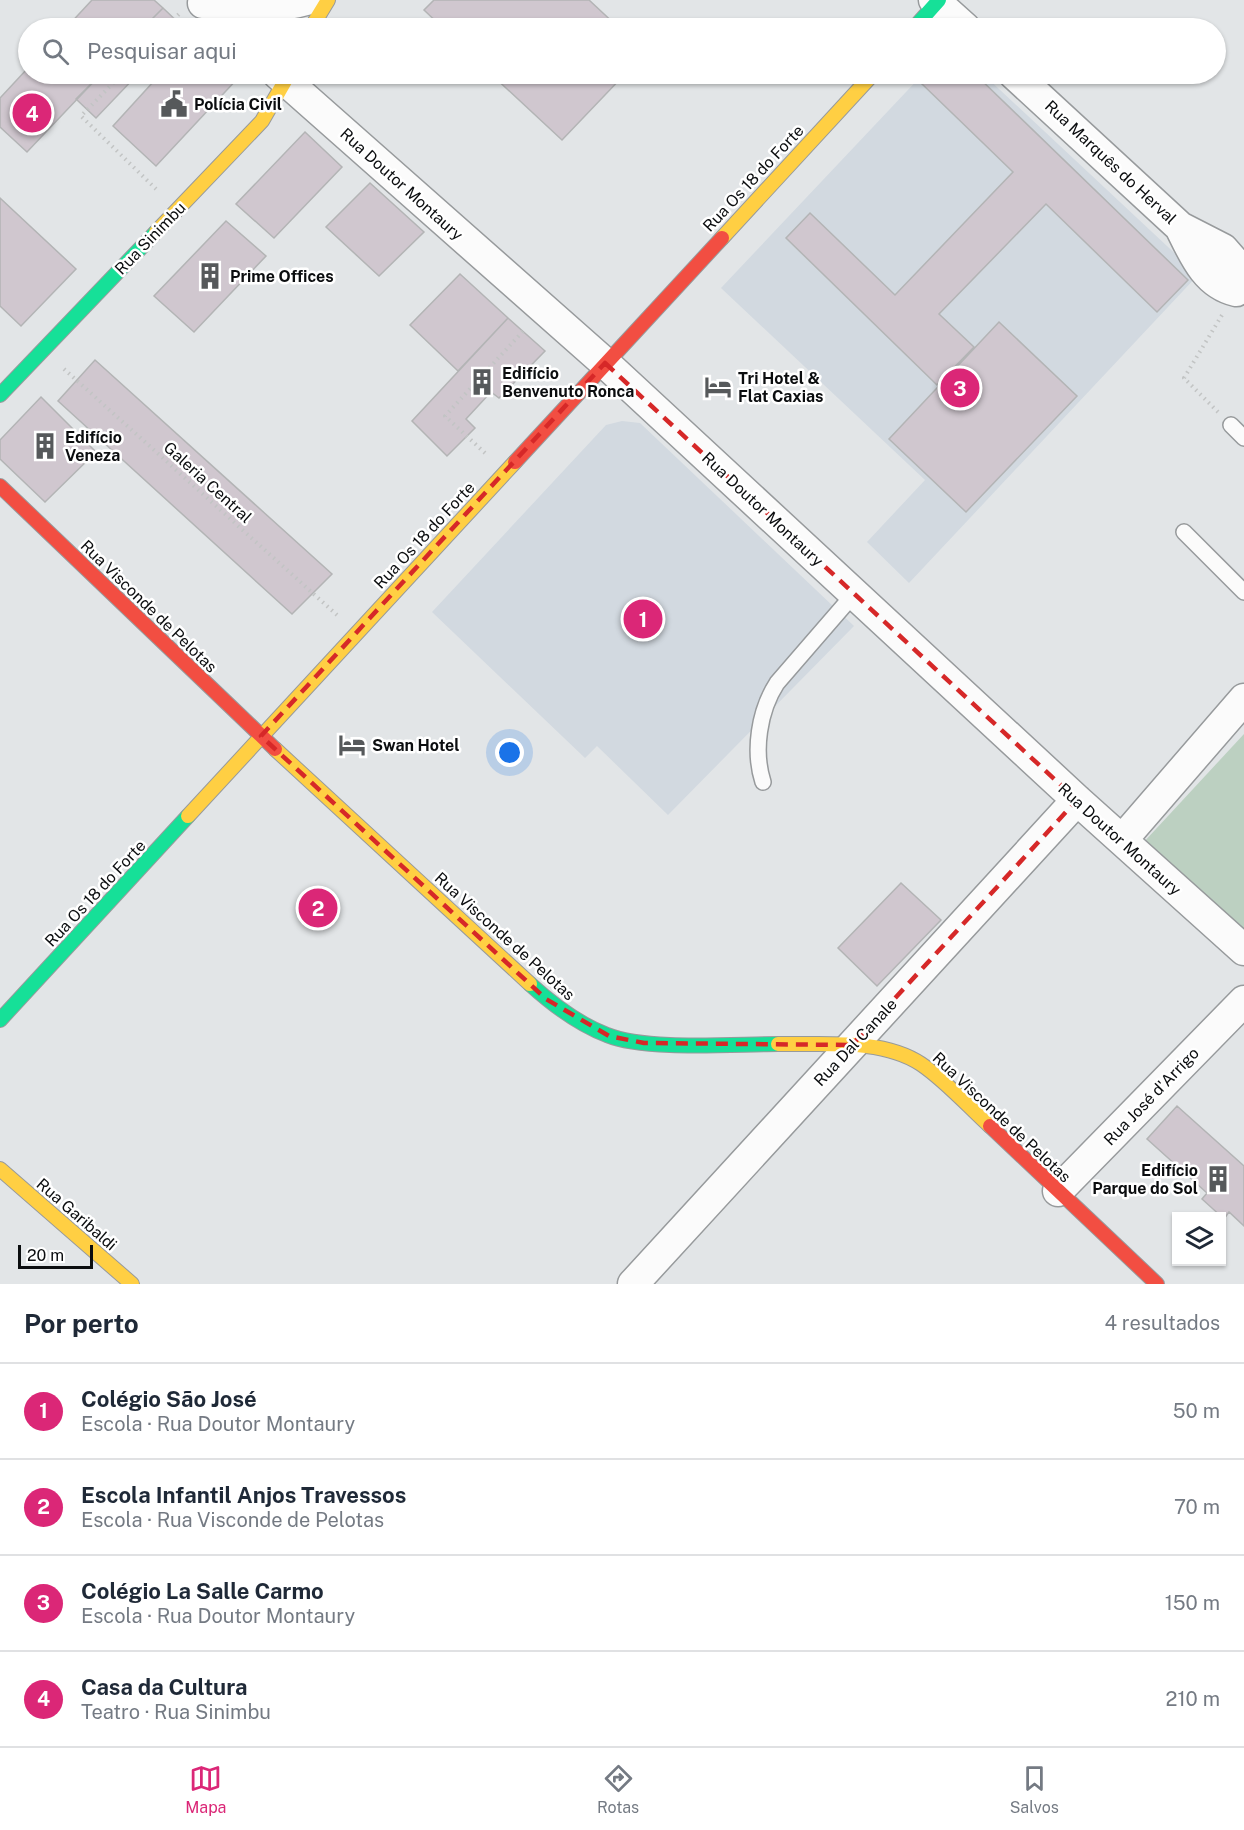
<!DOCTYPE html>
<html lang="pt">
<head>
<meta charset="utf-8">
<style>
  :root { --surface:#fff; --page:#f2f2f3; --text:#1f2937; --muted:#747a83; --line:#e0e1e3; --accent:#db2777 }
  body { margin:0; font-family:"Public Sans",sans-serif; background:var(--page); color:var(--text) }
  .controls { position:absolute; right:18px; bottom:18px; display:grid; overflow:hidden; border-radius:0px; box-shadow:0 2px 4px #0004 }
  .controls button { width:54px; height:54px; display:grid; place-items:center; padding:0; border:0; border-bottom:2px solid var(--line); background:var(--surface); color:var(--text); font:30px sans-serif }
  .scale { position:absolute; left:18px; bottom:15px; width:75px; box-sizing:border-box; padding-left:6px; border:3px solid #0b0d0f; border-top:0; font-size:16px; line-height:21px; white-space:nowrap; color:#0b0d0f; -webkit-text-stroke:4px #fff; paint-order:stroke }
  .you { position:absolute; left:510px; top:753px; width:21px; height:21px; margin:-15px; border:4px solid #fff; border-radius:50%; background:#1a73e8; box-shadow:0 0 0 9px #1a73e833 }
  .badge { display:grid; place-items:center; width:39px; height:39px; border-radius:50%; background:var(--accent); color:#fff; font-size:20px; font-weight:700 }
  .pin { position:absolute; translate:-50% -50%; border:3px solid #fff; box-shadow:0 2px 6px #0006 }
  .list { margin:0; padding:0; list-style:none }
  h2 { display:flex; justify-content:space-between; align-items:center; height:78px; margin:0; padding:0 24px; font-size:26px }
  h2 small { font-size:20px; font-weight:400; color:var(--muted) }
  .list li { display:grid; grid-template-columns:39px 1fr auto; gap:18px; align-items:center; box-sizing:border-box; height:96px; padding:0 24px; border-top:2px solid var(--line) }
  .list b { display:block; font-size:22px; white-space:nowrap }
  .list p { margin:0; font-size:20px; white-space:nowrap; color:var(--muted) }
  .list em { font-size:20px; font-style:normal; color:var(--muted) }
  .icon { flex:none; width:33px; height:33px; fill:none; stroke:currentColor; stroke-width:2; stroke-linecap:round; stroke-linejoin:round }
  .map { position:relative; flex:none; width:1244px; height:1284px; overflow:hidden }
  .search { position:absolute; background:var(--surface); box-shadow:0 2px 4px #0004; left:18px; right:18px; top:18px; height:66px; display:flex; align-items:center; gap:15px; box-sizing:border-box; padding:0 21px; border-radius:33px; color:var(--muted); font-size:22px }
  .sheet { height:462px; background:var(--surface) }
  nav { display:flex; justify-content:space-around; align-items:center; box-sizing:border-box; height:84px; border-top:2px solid var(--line); background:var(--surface); font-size:16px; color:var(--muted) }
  nav a { display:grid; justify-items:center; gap:3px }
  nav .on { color:var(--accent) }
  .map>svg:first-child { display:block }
</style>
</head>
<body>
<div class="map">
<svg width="1244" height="1284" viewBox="0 0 1244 1284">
  <rect width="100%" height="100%" fill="#e2e5e7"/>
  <path fill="#d2d9e0" d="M923,74H983L1198,275L909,583L867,542L925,480L721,288Z
    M622,421L640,423L854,626L668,815L597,746L585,758L432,612L606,425Z"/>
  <path fill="#bcd0c1" d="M1244,734V938L1143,843Z"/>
  <path fill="#d0c7cf" stroke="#b3b4b5" stroke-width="1.5" d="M92,0H154L163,8L143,28H66Z
    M434,0H589L619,28H443L424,10Z
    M163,8L183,27L143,28Z
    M28,68V74H101L27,152L0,127V98Z
    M101,74H138L96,118L76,99Z
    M146,74H233L238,78L156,166L113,126L154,81Z
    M491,74H625L562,140Z
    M930,74H975L1188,280L1157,312L1046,204L939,314L974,347L937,385L786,238L810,213L895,295L1013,172L921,83Z
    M305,132L342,167L274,238L236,204Z
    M370,183L424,232L379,276L326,227Z
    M0,198L76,269L21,326L0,306Z
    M226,221L266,256L194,332L154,296Z
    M460,274L508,318L458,371L410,325Z
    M508,318L545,351L499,398L491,392L466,419L475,428L447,456L412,421Z
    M999,322L1077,396L966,512L889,439Z
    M95,360L332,574L292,614L58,401Z
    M41,397L96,452L45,502L0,459V440Z
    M901,883L941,920L877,986L838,948Z
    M1177,1106L1244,1166V1226L1229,1212L1224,1219L1202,1199L1207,1193L1147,1139Z"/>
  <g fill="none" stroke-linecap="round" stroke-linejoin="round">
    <defs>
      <path id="lane" d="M1231,425L1244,438
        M1184,532L1244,592
        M763,782C753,751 759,711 777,683L854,594"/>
      <path id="street" d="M934,0L965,28
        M203,3C238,6 272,10 306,0
        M278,74L605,363L1077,800L1244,950
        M1014,74L1180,227L1223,249L1242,271L1244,281L1236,291C1205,284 1193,253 1180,227
        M1122,840L1244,699
        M1058,1191L1244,1001
        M633,1284L1077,800"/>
      <path id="fast" d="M914,28L939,0
        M0,395L156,232
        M530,984C553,1005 578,1024 607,1035C646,1051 733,1044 778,1044
        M0,1020L188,816"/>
      <path id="slow" d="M311,28L328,0
        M156,232L262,121L289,74
        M722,238L873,74
        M275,749L530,984
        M188,816L515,462
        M778,1044C823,1045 882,1038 921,1064C946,1081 968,1106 990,1126
        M0,1169L132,1284"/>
      <path id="jam" d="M515,462L722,238
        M0,486L275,749
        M990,1126L1157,1284"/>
    </defs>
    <use href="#lane" stroke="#979a9c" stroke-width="18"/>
    <use href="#street" stroke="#979a9c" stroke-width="33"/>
    <use href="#fast" stroke="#979a9c" stroke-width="16"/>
    <use href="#slow" stroke="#979a9c" stroke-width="16"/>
    <use href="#jam" stroke="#979a9c" stroke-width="16"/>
    <path stroke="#c2c4c4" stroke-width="4" stroke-dasharray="1.5 4.5" stroke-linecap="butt" d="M165,28L179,14
      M122,74L81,116L156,189
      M64,369L337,615
      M1218,412L1184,378L1222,315
      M485,453L445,416L525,329"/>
    <use href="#lane" stroke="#fbfbfb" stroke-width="15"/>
    <use href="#street" stroke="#fbfbfb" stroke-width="30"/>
    <use href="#fast" stroke="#16e098" stroke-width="14"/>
    <use href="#slow" stroke="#ffcf43" stroke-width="14"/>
    <use href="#jam" stroke="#f24e42" stroke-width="14"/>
  </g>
  <path fill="none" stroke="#d62828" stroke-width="4.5" stroke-dasharray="12 8" stroke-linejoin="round" d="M605,363L1077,800L852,1045L644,1043L609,1036L546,999L261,736Z"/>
  <defs>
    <symbol id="civic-bare" viewBox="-9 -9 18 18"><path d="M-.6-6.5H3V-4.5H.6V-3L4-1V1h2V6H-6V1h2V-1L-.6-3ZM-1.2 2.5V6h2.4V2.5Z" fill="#56595b" stroke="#fff" stroke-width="2.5" paint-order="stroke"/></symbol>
    <symbol id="building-bare" viewBox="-9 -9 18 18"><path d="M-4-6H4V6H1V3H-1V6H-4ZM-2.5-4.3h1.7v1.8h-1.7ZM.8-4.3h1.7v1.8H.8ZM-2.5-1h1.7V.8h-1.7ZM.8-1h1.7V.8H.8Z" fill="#56595b" stroke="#fff" stroke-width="2.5" paint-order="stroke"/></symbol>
    <symbol id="hotel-bare" viewBox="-9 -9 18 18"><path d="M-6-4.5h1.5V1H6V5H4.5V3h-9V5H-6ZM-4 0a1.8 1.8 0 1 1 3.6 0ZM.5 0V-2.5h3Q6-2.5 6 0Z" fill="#56595b" stroke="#fff" stroke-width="2.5" paint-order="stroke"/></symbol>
  </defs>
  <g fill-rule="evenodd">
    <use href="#civic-bare" x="155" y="85" width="38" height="38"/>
    <use href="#building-bare" x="191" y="257" width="38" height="38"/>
    <use href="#building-bare" x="463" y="363" width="38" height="38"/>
    <use href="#hotel-bare" x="699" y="368" width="38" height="38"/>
    <use href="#building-bare" x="26" y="427" width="38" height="38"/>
    <use href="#hotel-bare" x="333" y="726" width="38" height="38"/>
    <use href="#building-bare" x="1199" y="1160" width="38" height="38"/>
  </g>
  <g text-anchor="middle" stroke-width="5" stroke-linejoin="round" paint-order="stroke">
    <g font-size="16" font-weight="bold" fill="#0b0d0f" stroke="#fff" text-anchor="start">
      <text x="194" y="110">Polícia Civil</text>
      <text x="230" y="282">Prime Offices</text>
      <text x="502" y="379">Edifício<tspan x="502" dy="18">Benvenuto Ronca</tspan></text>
      <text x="738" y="384">Tri Hotel &amp;<tspan x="738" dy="18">Flat Caxias</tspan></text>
      <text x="65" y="443">Edifício<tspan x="65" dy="18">Veneza</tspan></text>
      <text x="372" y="751">Swan Hotel</text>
      <text x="1198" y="1176" text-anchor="end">Edifício<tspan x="1198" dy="18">Parque do Sol</tspan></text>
    </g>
    <g font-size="16" fill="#0b0d0f" stroke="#fff">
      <text transform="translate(1111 162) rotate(43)" y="6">Rua Marquês do Herval</text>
      <text transform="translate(753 178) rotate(-47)" y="6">Rua Os 18 do Forte</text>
      <text transform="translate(402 184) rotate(42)" y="6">Rua Doutor Montaury</text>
      <text transform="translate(150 238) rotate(-46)" y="6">Rua Sinimbu</text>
      <text transform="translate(208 482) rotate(42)" y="6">Galeria Central</text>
      <text transform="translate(763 509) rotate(43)" y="6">Rua Doutor Montaury</text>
      <text transform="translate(424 535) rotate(-47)" y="6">Rua Os 18 do Forte</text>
      <text transform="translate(149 606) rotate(44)" y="6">Rua Visconde de Pelotas</text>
      <text transform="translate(1120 839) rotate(42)" y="6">Rua Doutor Montaury</text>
      <text transform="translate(95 893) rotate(-47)" y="6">Rua Os 18 do Forte</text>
      <text transform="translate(505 936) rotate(42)" y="6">Rua Visconde de Pelotas</text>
      <text transform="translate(855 1042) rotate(-47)" y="6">Rua Dal Canale</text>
      <text transform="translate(1151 1096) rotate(-46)" y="6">Rua José d'Arrigo</text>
      <text transform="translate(1002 1117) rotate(43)" y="6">Rua Visconde de Pelotas</text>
      <text transform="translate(77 1214) rotate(41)" y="6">Rua Garibaldi</text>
    </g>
  </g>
</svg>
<div class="controls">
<button><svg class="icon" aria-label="layers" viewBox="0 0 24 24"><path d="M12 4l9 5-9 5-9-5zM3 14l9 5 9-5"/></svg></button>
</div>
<div class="scale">20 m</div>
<div class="you"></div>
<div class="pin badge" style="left:643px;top:619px">1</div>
<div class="pin badge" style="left:318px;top:908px">2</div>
<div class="pin badge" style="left:960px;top:388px">3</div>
<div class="pin badge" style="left:32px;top:113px">4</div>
<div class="search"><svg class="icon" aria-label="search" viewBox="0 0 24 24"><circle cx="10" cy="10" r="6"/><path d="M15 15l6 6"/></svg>Pesquisar aqui</div>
</div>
<section class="sheet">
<h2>Por perto<small>4 resultados</small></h2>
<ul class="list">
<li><span class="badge">1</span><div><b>Colégio São José</b><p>Escola · Rua Doutor Montaury</p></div><em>50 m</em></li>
<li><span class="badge">2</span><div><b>Escola Infantil Anjos Travessos</b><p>Escola · Rua Visconde de Pelotas</p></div><em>70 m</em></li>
<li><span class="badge">3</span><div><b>Colégio La Salle Carmo</b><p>Escola · Rua Doutor Montaury</p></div><em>150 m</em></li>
<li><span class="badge">4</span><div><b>Casa da Cultura</b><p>Teatro · Rua Sinimbu</p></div><em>210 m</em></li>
</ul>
</section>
<nav>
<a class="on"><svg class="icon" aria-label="map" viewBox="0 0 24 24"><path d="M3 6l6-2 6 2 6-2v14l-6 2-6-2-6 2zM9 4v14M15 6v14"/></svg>Mapa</a>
<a><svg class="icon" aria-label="directions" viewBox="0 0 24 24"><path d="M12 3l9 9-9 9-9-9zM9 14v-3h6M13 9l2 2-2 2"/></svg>Rotas</a>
<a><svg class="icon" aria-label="saved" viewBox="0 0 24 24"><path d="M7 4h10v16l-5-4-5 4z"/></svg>Salvos</a>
</nav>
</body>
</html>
